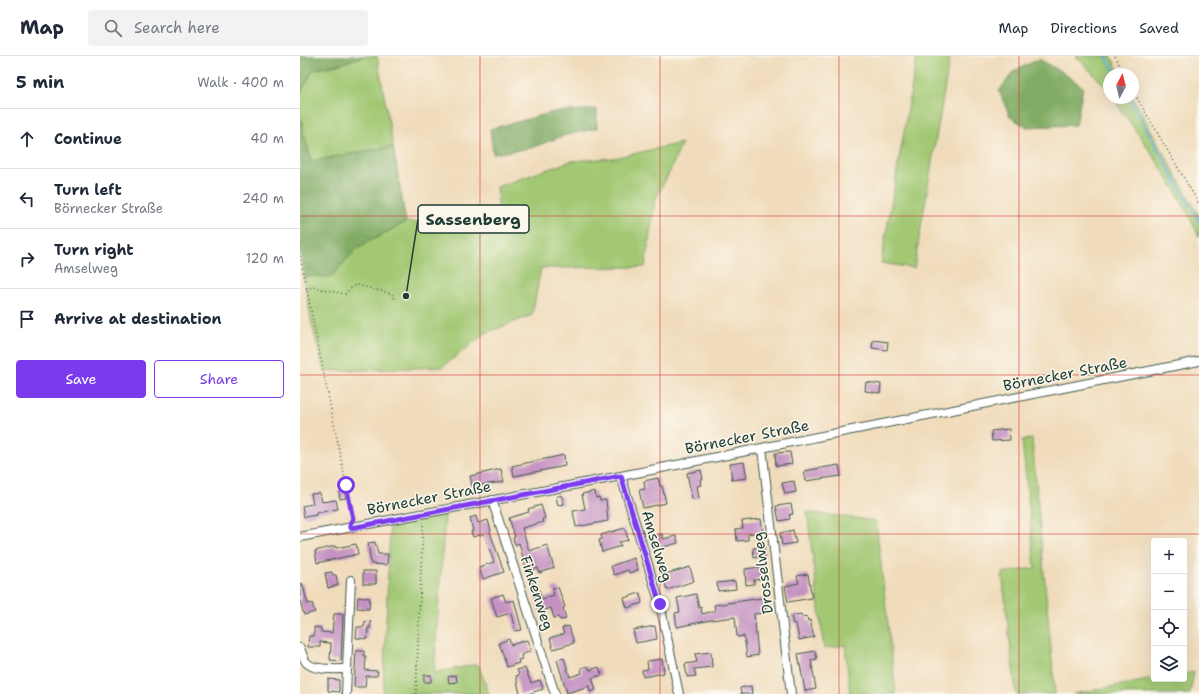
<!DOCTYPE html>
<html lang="en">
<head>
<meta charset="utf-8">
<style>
  :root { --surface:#fff; --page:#f2f2f3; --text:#1f2937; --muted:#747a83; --line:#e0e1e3; --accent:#7c3aed }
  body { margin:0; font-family:"Shantell Sans",sans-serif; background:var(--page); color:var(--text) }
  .controls { position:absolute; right:12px; bottom:12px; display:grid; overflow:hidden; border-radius:4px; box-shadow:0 4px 16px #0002 }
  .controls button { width:36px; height:36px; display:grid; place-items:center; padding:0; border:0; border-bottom:1px solid var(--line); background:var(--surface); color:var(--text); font:20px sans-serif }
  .compass { position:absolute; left:803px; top:12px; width:36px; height:36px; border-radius:50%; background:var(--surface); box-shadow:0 4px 16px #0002; rotate:7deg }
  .stop { position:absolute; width:12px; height:12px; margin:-9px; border:3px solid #7c3aed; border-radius:50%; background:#fff }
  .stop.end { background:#7c3aed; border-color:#fff; box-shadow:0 1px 4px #0008 }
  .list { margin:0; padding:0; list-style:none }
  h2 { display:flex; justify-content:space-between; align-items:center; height:52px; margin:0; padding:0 16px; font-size:17px }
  h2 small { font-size:13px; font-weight:400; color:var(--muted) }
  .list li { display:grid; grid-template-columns:26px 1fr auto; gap:12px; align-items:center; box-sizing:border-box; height:60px; padding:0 16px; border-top:1px solid var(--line) }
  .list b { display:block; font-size:15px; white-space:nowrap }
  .list p { margin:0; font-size:13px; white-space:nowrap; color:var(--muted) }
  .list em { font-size:13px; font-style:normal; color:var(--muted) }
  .actions { display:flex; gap:8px; padding:12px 16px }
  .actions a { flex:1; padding:9px 0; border:1px solid var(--accent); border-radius:4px; text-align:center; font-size:14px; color:var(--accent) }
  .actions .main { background:var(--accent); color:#fff }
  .icon { flex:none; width:22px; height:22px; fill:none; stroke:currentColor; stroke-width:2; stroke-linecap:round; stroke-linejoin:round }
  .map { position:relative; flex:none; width:899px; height:638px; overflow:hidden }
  header { display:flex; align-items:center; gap:24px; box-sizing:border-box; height:56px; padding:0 20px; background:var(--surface); border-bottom:1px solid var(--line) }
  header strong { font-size:19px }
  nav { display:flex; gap:22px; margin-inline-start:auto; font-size:14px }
  .search { width:280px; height:36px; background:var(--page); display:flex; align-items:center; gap:10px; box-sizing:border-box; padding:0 14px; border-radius:4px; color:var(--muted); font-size:15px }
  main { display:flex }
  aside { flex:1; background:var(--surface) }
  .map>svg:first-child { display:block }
</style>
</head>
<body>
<header>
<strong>Map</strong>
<div class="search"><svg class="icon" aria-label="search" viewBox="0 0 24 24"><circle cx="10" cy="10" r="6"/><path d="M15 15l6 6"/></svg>Search here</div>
<nav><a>Map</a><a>Directions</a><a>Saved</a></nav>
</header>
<main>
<aside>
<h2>5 min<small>Walk · 400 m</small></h2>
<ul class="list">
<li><svg class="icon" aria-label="ahead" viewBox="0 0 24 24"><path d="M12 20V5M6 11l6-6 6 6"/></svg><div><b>Continue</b></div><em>40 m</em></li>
<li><svg class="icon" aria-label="left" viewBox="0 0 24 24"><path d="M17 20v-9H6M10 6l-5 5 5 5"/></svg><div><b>Turn left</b><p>Börnecker Straße</p></div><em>240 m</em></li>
<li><svg class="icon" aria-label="right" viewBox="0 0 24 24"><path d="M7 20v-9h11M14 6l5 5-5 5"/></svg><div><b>Turn right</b><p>Amselweg</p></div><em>120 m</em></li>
<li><svg class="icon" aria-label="arrive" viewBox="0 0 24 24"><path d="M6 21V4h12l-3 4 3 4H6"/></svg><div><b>Arrive at destination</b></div></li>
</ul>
<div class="actions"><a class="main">Save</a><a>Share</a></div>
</aside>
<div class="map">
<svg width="899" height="638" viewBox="0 0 899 638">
  <rect width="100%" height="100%" fill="#fbf7ec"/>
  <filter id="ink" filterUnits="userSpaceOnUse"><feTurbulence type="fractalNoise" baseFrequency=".025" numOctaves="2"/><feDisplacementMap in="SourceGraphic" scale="8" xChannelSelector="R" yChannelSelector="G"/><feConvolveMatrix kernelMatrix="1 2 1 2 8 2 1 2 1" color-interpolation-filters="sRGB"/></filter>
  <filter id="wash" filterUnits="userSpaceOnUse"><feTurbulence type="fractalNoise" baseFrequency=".012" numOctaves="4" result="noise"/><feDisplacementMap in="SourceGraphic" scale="16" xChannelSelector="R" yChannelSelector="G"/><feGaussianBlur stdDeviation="0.9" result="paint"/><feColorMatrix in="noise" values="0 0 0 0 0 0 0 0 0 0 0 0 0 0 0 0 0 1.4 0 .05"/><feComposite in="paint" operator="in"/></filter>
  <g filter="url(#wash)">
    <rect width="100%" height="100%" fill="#f0dcbb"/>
    <path fill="#a2c873" stroke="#608254" d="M64,0H77L93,90L11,105L0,60V38L13,14L40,8Z
      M617,0H650L614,212L581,207Z
      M776,0H811L820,18H809V37L803,28Z
      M813,42H833L899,160V181C877,130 844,87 813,42Z
      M382,87L370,115L355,144L345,211L241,212L232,259L186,277L142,311L24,315L11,264L4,220L31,221L57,192L106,166L200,172L197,131L271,105L314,102Z
      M732,383L755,638H716L702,517L735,512L722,384Z
      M507,456L576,465L596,638H550L545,589L524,593Z
      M145,458L134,617L178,608L189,638H83L90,469Z
      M894,616L890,638H773L854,623H884V618Z"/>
    <path fill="#81ac65" stroke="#50744c" d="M0,0H64L40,8L13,14L0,38Z
      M739,3L762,16L783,31L776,69L726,71L710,61L699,35L714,15Z
      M297,53V72L263,80L231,92L193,98L190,73L254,56Z
      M0,60L11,105L93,90L106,166L57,192L31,221L4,220L0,196Z"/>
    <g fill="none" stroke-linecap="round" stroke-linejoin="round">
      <path stroke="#6aa9dc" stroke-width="2" d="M806,0L816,18
        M829,42L899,166"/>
    </g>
    <g id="blocks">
      <path fill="#c592c2" d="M573,284L588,286L587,294L572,292Z
        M566,326L581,328L580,337L565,335Z
        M709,373L710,384L692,385L691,375Z
        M490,396L492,408L476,410L475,397Z
        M264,399L265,410L214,420L212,410Z
        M444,406L447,422L432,424L430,408Z
        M539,409L541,420L506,425L504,415Z
        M201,413L204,426L172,430L170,420Z
        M401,414L403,423H400L401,429L397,430L399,442L392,443L387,417Z
        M358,422L360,430H362L366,447L343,452L339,434L345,433L344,425Z
        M494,425L496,436L485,438L482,427Z
        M44,435L46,442L40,443L39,436Z
        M295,435L296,442L299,441L300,445L306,444L308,465L276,471L273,455L285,453L282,438Z
        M20,437L22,446L36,444L38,453L16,457V459L4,461L2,450L13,448L11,438Z
        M261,439L264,448L258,449L256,441Z
        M491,448L493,458L489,459L490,463L479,465L476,450Z
        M241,449L245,462L242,463L243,466L222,472L229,495L247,489L254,512L239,517L238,512L227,516L219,487L215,489L213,482L215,481L209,462L229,456L228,453Z
        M176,460L178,467L188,464L191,475L190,476L204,516L183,523L179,511L194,506L184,478L173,481L171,476L173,475L170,462Z
        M461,463L463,476L448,478V484L437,485L436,473L443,472L442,465Z
        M325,472L328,484L319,486L321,490L302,496L299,484L302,483L301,479Z
        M493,474L496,487L482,489L480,477Z
        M362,478L363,483L376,480L378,487L353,494L350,481Z
        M75,486L78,498H88L87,509L71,508L68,487Z
        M56,488L58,498L17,507L15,495L35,490L36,492Z
        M464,491L465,500L454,502L453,492Z
        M334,502L338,514L329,517L328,514L314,519L311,510Z
        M390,511L394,525L367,534L362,519Z
        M460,511L461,523L454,524V528L446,529L445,513Z
        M63,515H76V528H63Z
        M32,516L33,519H36L38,529L28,532L25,517Z
        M508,518L512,542L488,546L485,530L499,527L497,520Z
        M435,525L436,533L418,535L417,527Z
        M236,526L242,543L254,539L252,532L258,531L265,551L263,552L266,563L260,564L258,561L254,562L251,552L240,556L231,528Z
        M0,527H2L8,548L12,547L15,556L4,559L0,545Z
        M340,537L342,547L327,552L324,542Z
        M203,538L206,546L214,544L222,574L215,575L211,557L197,561L191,542Z
        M396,538L399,552L401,551L402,558L415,555L414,549L462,542L463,548L465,547L466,557L454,558L458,599L447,601L444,580L437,581L435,561L411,564L377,571L375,557L380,556L377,542Z
        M58,541L70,542L69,553L57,552Z
        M34,558H43L41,605L30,604L31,587L20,586V591H8L9,580H14V571L21,572V576L32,577Z
        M501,558L502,561L507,560L508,565L510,564L514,581L499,584L496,567L493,568L491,560Z
        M65,565L71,566L70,572H68L67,583L56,582L57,571H64Z
        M269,570L274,587L253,593L250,582L264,578L262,572Z
        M355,570L357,583L336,587L333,574Z
        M209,583L211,589L227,584L231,595L221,599L222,603L218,604L219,607L207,611L199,587Z
        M56,595H64V600H66L65,614L78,615L77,620H66L65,631H54Z
        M515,595L517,603L511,604L516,633L505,635L498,598Z
        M411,596L412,611L394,613L396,620L387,621L385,608L397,606L395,598Z
        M264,602L270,621L282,617L281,612L288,610L290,614L299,611L302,619L292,622L296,634L290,636L289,630L267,637L257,604Z
        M362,603L364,617L343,621L342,614L348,613L347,605Z
        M225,612L231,627L240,624L243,633L228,638H220L216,620L219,619L217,614Z
        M124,619H131V626H124Z
        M156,619L157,626L149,627L148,621Z
        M28,623L39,624V636L28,635Z
        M451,630L452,638H441L440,632Z"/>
    </g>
  </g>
  <g filter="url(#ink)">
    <use href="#blocks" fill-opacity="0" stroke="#3e5548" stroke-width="1"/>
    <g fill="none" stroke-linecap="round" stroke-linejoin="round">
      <defs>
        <path id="street" d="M462,392L491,638
          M321,420L360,548L379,638
          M192,444L255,638
          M0,481L321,420L899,305
          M0,592C2,597 3,602 6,606C13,615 36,613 47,613L46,638
          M47,613L51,524"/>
      </defs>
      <use href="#street" stroke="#3e5548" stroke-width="10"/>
      <path stroke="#3e5548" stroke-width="1.5" stroke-dasharray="1 3" stroke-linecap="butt" d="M815,0L824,18
        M833,35L899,148
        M0,200L53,462
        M6,233L12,231L45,238L53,230L58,229L92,238L95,243
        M116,638L123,466"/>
      <use href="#street" stroke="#fff" stroke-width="8"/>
    </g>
  </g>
  <g fill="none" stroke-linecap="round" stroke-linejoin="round" filter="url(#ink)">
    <path stroke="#7c3aed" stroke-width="5" d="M46,429L53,463L50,467L51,472L321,420L360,548"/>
  </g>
  <path fill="none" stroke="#d62828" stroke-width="1" stroke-opacity="0.55" d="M180,0V638M360,0V638M539,0V638M719,0V638M0,160H899M0,319H899M0,478H899"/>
  <g text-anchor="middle" stroke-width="3" stroke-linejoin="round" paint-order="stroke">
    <g font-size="15" fill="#1f3d34" stroke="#fbf7ec">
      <text transform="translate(765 318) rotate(-11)" y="5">Börnecker Straße</text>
      <text transform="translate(447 381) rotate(-11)" y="5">Börnecker Straße</text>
      <text transform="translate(129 442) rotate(-11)" y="5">Börnecker Straße</text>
      <text transform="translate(357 490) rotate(73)" y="5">Amselweg</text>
      <text transform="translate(463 517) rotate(-97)" y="5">Drosselweg</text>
      <text transform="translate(237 537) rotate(72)" y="5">Finkenweg</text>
    </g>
  </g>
  <path fill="none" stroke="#1f3d34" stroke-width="1.5" d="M106 240L118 163"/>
  <circle fill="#1f3d34" stroke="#fbf7ec" stroke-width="1.5" cx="106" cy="240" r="4"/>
  <rect fill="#fbf7ec" stroke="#1f3d34" stroke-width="1.5" x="118" y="149" width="111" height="28" rx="4"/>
  <g font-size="16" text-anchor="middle" font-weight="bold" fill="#1f3d34">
    <text x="173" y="169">Sassenberg</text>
  </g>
</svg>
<div class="controls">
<button>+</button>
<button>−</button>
<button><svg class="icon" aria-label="locate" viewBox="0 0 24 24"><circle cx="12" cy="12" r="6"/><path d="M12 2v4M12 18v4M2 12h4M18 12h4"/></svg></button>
<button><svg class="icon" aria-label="layers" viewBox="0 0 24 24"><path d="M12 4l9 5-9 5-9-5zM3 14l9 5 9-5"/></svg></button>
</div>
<svg class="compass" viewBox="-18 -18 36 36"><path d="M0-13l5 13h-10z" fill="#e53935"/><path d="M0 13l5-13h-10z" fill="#747a83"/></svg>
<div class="stop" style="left:46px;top:429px"></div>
<div class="stop end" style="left:360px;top:548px"></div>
</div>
</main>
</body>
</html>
